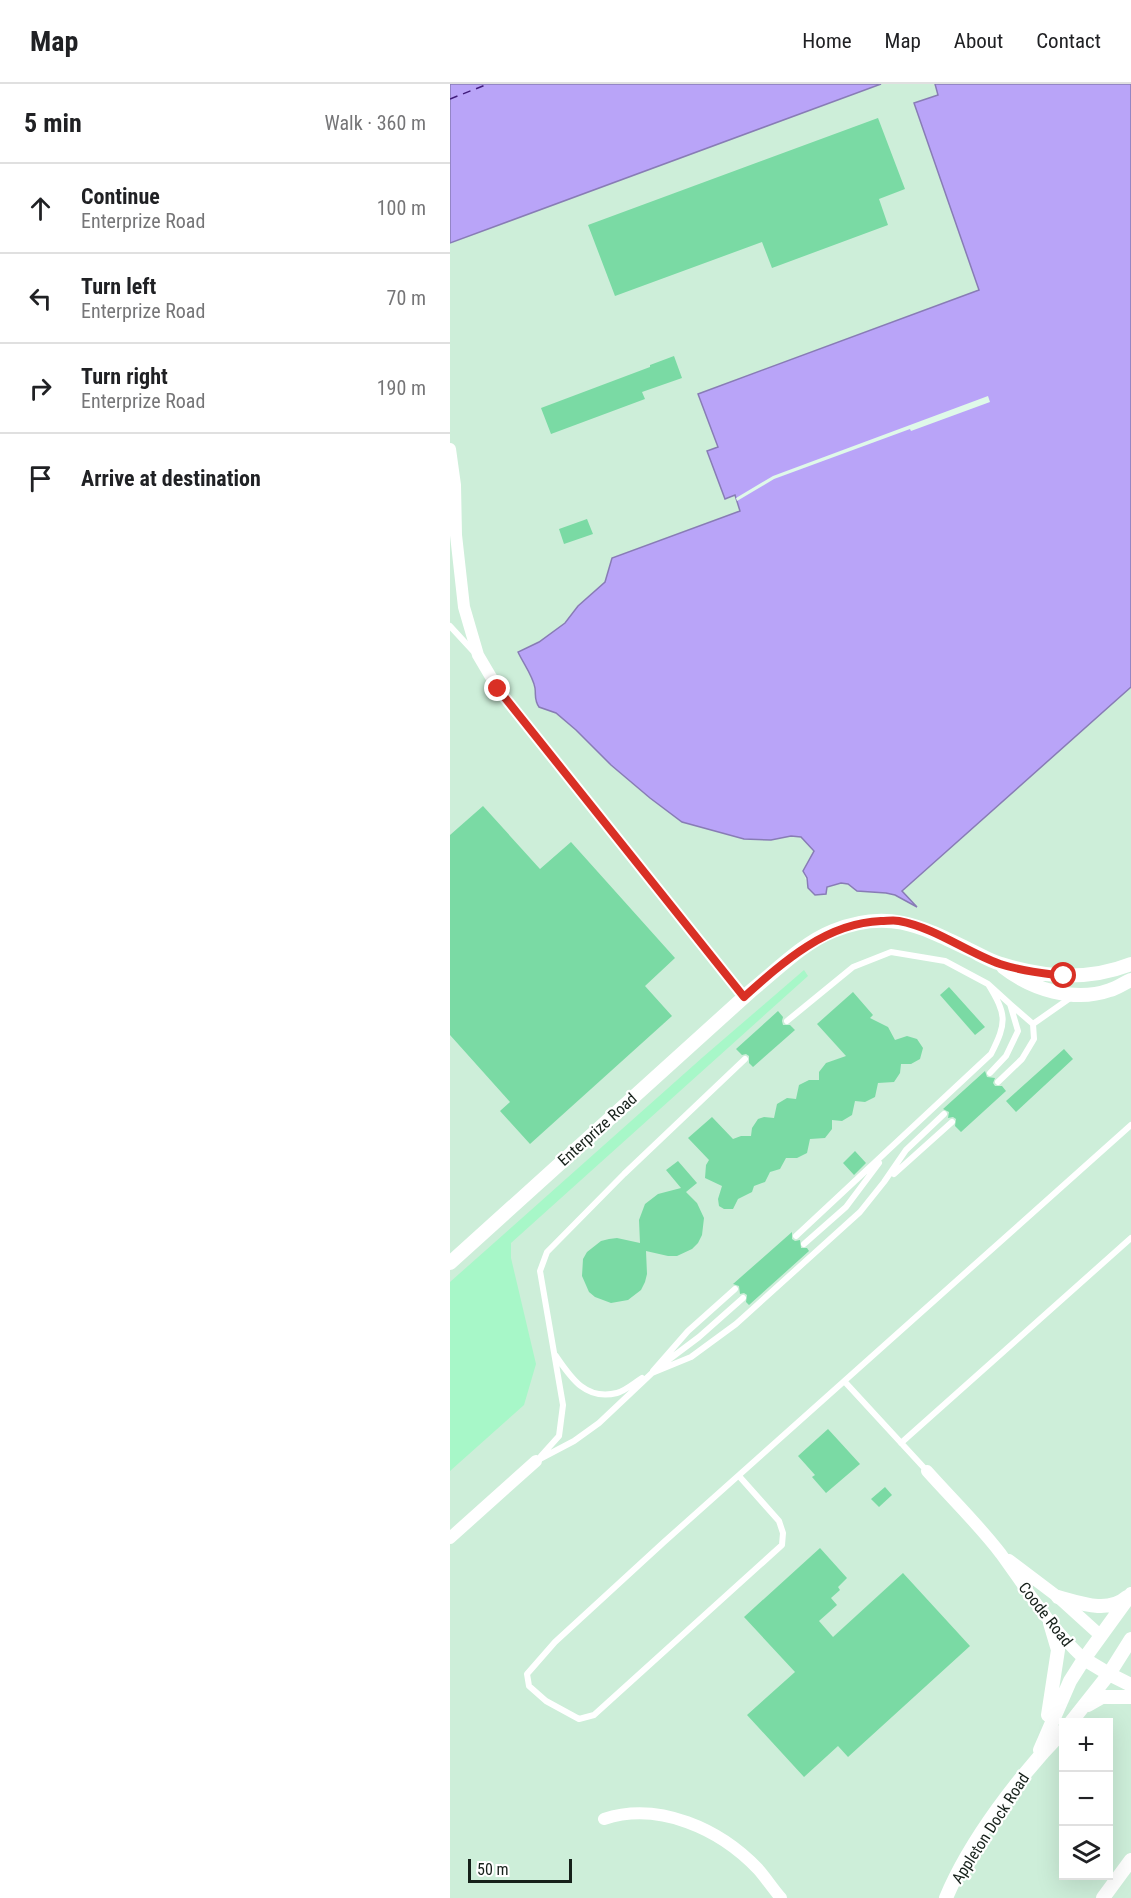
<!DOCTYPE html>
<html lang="en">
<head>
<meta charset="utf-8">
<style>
  :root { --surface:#fff; --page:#f6f6f6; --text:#202124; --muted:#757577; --line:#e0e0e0 }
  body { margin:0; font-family:"Roboto Condensed",sans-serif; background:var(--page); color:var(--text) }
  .controls { position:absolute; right:18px; bottom:18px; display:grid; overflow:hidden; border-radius:0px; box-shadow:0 6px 24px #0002 }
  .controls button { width:54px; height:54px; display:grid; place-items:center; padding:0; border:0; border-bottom:2px solid var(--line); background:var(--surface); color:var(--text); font:30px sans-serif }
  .scale { position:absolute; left:18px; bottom:15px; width:104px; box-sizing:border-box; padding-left:6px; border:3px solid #16201a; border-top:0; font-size:16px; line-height:21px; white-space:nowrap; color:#16201a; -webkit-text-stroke:4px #fff; paint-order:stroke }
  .stop { position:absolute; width:18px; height:18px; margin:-14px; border:4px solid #d93025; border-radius:50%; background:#fff }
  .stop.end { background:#d93025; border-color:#fff; box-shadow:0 2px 6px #0008 }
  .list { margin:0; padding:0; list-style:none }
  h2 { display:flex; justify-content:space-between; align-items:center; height:78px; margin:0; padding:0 24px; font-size:26px }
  h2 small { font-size:20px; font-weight:400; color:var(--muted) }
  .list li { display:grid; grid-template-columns:39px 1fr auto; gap:18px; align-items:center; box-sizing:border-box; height:90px; padding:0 24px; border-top:2px solid var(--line) }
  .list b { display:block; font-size:22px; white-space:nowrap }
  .list p { margin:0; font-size:20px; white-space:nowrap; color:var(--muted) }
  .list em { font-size:20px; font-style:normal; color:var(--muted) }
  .icon { flex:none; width:33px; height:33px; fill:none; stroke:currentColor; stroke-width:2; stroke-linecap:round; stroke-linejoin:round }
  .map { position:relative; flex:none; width:681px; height:1814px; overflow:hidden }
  header { display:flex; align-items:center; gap:36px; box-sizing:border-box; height:84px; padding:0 30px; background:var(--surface); border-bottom:2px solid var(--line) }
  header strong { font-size:28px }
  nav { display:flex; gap:33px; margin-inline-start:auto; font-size:21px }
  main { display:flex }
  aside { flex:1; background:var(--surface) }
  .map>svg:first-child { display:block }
</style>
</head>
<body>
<header>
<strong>Map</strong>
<nav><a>Home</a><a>Map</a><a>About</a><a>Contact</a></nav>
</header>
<main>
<aside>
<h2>5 min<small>Walk · 360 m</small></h2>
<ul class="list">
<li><svg class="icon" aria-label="ahead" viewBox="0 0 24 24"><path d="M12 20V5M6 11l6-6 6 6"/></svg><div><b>Continue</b><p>Enterprize Road</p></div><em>100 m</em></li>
<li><svg class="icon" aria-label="left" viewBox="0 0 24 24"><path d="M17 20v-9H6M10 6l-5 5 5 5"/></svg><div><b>Turn left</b><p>Enterprize Road</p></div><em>70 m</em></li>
<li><svg class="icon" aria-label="right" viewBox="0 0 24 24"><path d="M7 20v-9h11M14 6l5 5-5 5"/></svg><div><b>Turn right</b><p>Enterprize Road</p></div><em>190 m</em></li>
<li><svg class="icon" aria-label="arrive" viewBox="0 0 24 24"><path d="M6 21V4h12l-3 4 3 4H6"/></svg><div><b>Arrive at destination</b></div></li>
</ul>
</aside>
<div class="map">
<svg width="681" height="1814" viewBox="0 0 681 1814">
  <rect width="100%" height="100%" fill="#dff9e9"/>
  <path fill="#cdeed9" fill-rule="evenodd" d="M431,0H485L489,11L465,20L530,206L249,310L268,363L258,367L275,414L285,411L290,427L162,474L155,498L143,508L115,539L89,558L68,568L83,598L85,605V616L88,623L106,628L126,646L161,681L200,714L232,738L294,755L321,756L341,752L352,753L364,767L353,787L359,806L365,811L375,808L377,803L391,799L398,800L407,807H423L445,811L465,822L452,807L681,603V1814H0V159ZM614,1638H658V1792H614Z"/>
  <path fill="#a7f7c8" d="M354,886L358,892L61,1159V1174L86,1280L74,1321L0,1387V1198L253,973Z"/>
  <path fill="#b9a4f8" stroke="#887cb5" stroke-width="1.5" d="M0,0H431L0,159Z
    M485,0H681V603L452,807L467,823L445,811L436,809L407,807L398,800L391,799L377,803L376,810L365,811L358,804L357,794L353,787L364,767L351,753L341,752L321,756L294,755L232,738L200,714L161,681L126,646L106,629L89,623C84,616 86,612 85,604C83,592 73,579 68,568L89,558L115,539L128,522L155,498L162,474L290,427L285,411L275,415L257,367L268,363L248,310L529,206L464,19L488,11Z"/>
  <path fill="#dff9e9" d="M538,312L540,318L461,347L460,345L324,395L287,417L286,414L323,392Z"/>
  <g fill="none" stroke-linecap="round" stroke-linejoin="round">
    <path stroke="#411c7c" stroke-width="1.5" stroke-dasharray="8 6" stroke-linecap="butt" d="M0,15L38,0"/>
  </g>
  <path fill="#7adaa4" d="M428,34L455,105L429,115L438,141L322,184L312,158L165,212L138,141Z
    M224,272L232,294L192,308L195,315L101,350L91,324L200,283V281Z
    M137,435L143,450L114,460L109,445Z
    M33,722L90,785L121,758L225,874L195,902L222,932L80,1060L50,1027L60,1018L0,951V751Z
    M499,903L535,943L525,951L490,911Z
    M403,908L423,931L420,934L438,943L445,956L457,952L467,955L473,964L470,975L461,980H451L450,989L444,998L428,999L425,1013L415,1018L405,1017L402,1031L392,1037L382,1036V1045L375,1054L360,1055L357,1069L347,1074H336L330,1085L320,1088L315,1098L304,1102L302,1108L288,1115L283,1125H274L269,1122L268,1115L272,1102L255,1094L256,1081L259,1076L238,1054L262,1033L283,1055L291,1052H301L302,1044L308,1035L314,1033L324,1034L327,1020L337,1014L346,1015L349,1001L359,996H369V988L376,979L396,972L367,940Z
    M328,927L333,933L332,937L333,941H340L345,946L303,983L299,979V972L296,970L292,971L286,965Z
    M614,965L623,975L566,1028L556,1017Z
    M535,987L537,993L545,994L543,999L545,1002H552L556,1007L511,1048L505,1042L506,1035L503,1033L498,1034L499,1028L493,1025Z
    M405,1067L416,1079L404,1091L393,1079Z
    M228,1077L247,1099L236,1108L247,1119L254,1134L252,1151L248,1159L242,1165L227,1172H218L196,1167L197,1190L195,1198L191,1206L178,1216L161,1219L145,1213L139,1208L132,1192L133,1175L137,1168L151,1157L159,1155L167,1154L190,1159L189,1136L195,1120L208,1110L231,1104L216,1086Z
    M342,1148V1155L345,1157L350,1156L351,1164H357L359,1167L299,1221L296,1218L297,1211L294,1209L290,1210L289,1202L283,1200Z
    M378,1345L410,1380L376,1409L362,1393L365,1391L348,1372Z
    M435,1403L442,1411L429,1423L421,1415Z
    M370,1464L397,1494L388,1503L390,1506L381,1514L387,1521L369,1537L383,1553L453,1489L520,1562L398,1673L388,1662L354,1693L297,1631L345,1588L294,1533Z"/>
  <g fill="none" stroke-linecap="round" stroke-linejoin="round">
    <path stroke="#fff" stroke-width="6" d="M0,542L23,567
      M337,937L403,883L441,868L495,877L538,900L560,920L568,947L556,972L540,989
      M583,940L623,912
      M548,998L572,975L584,955L583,940L560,920
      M444,1090L502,1038
      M346,1152L541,970C557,938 557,931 538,900
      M354,1160L396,1123L429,1079
      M106,1272C121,1294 136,1317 167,1309C175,1307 184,1299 192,1294
      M213,1280L249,1253L293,1214
      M203,1287L238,1247L285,1205
      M395,1298L477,1387
      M451,1359L681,1154
      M91,1372L109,1352L113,1321L90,1187L97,1168L174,1090L295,975
      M86,1377L124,1357L149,1339L202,1289L241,1273L286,1240L410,1128L434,1098L456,1066L494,1030
      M289,1392L329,1437L333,1449L332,1461L144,1631L129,1635L96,1617L79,1602L77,1590L105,1558L214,1458L681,1041"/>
    <path stroke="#fff" stroke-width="12" d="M0,365L5,401L6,451L14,523L28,571L48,605L294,913
      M477,1387C501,1414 529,1441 551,1470C577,1506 601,1544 634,1575
      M0,1454L86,1377
      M559,1476L608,1513L651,1552
      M154,1735C209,1717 270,1745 308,1785C316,1794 323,1805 331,1814"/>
    <path stroke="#fff" stroke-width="14" d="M553,883C581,905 624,919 660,906C667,904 674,899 681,896
      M0,1179L302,906C327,886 353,859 383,847C436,825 469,841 518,865C529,870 540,877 551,880C595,894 638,897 681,880
      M608,1513C630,1519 658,1530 677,1513
      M634,1575L659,1590L681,1601
      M638,1621L652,1613H681
      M598,1631L608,1566L600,1539
      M621,1638L659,1590L681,1555
      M590,1666L620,1597L634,1575L681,1510
      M496,1814C520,1756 570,1691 614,1646
      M653,1814L681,1776"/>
  </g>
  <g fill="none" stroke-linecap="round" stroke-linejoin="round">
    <path stroke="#d93025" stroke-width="8" d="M48,605L294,913C333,878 376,839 431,837C437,837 444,836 449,837C486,844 516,868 550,880C571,887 592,889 614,892"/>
  </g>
  <g text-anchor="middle" stroke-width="4.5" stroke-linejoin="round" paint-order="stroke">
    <g font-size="16" fill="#16201a" stroke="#fff">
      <text transform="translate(147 1045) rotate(-42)" y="6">Enterprize Road</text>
      <text transform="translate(596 1530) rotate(52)" y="6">Coode Road</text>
      <text transform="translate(540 1744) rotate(-57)" y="6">Appleton Dock Road</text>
    </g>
  </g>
</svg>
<div class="controls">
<button>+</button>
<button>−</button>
<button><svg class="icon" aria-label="layers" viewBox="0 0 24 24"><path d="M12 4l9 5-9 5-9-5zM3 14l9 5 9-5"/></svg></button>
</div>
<div class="scale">50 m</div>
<div class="stop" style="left:614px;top:892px"></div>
<div class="stop end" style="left:48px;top:605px"></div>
</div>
</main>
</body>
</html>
